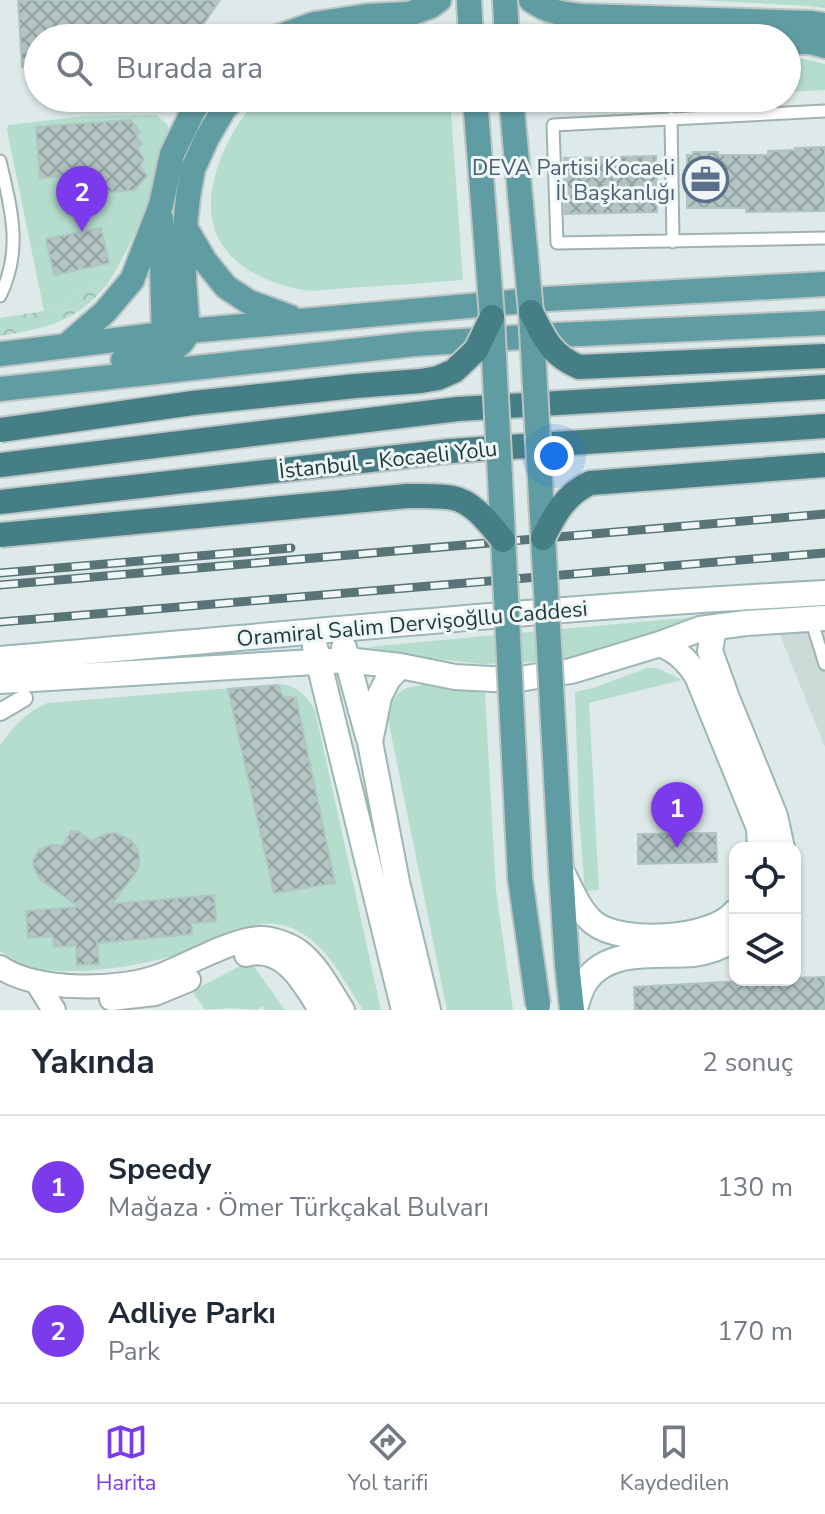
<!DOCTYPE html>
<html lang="tr">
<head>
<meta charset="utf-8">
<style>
  :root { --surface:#fff; --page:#f2f2f3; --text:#1f2937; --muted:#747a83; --line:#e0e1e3; --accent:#7c3aed }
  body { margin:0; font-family:"Nunito Sans",sans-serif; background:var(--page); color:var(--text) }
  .controls { position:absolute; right:24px; bottom:24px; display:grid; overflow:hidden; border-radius:16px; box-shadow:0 2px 6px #0004 }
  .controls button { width:72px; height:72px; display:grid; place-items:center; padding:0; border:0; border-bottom:2px solid var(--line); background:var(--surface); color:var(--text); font:40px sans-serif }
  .you { position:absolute; left:554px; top:456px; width:28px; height:28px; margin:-20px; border:6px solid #fff; border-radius:50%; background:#1a73e8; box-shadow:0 0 0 12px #1a73e833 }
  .badge { display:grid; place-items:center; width:52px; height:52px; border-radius:50%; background:var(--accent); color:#fff; font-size:26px; font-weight:700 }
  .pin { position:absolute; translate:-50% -66px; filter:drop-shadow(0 2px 4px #0008) }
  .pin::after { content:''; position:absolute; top:42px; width:28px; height:24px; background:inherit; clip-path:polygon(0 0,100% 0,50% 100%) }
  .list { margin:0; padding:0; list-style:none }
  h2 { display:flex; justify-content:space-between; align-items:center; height:104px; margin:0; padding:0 32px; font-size:34px }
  h2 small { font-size:26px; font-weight:400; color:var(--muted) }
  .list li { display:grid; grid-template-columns:52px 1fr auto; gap:24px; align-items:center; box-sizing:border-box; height:144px; padding:0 32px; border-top:2px solid var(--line) }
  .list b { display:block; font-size:30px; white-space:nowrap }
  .list p { margin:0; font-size:26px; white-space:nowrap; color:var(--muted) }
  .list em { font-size:26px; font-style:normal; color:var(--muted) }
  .icon { flex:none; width:44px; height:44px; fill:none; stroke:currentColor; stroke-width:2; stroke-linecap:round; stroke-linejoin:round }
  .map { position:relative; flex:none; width:825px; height:1010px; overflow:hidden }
  .search { position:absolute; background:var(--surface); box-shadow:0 2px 6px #0004; left:24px; right:24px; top:24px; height:88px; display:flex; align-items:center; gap:20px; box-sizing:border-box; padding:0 28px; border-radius:44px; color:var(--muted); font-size:30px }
  .sheet { height:392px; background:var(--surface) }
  nav { display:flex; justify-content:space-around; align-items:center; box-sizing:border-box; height:112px; border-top:2px solid var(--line); background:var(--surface); font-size:22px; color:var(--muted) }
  nav a { display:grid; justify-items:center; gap:4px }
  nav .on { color:var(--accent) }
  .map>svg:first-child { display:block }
</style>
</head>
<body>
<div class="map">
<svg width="825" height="1010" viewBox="0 0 825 1010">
  <defs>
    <pattern id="forest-crowns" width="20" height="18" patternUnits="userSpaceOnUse" patternTransform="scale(2)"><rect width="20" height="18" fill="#b5ddcd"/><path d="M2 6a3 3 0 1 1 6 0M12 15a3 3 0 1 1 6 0" fill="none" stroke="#9bbeb1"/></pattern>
    <pattern id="building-cross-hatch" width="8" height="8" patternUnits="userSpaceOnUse" patternTransform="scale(2)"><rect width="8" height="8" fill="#b3c5c3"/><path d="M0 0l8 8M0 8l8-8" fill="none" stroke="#91a19f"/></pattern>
  </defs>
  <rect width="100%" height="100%" fill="#deeae9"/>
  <path fill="#ccdad8" d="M825,627V747L778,630Z"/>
  <path fill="#b5ddcd" d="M697,0H825V8L809,6Z
    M787,58L804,59L825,64V90L787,92Z
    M260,98H450L463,280C424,283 385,286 346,288C332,289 317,292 303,290C295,289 287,286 279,284C240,271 209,246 211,201C212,168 235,120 260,98Z
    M532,98H665L532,105Z
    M156,115L167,124C172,141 164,157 159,173C146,212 130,247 109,282L90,284L59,306L44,311L7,130L8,125L86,116Z
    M770,610L684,623L614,648L580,657L553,661L482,664L410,656L367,647Z
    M647,668H657L682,680L589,703L599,890L585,891L579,816L575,692L593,688Z
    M282,684C297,686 307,697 315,710L381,1010H363C344,981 329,948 298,931C260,911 224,938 188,951C145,966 64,980 20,964C13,961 6,955 0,951V745C14,726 25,713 47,703Z
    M423,685L485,693L496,890L513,1010H447L387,714C396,692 399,688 423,685Z
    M250,961L285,1010H265L263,1006L256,1010L231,1008L205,1010L192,991Z"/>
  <path fill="url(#forest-crowns)" d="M109,282C77,322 48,328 0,336V318L44,311L59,306L90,284Z"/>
  <path fill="url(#building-cross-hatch)" stroke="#b0c4c2" stroke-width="2" d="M18,0H220L203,25L204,38H38V66L22,67Z
    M131,120L140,132L136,135L142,144L137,148L144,159L140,166L147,176L135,190L96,193L95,173L40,178L36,127Z
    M825,147V211L746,212V208H687V155H693V152H718V155H768V151L795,150V148Z
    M656,156L657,212L565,214L564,158Z
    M101,228L109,263L54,275L46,239Z
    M278,685L283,697L296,698L335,883L274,893L228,689Z
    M71,831L79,832L91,841L106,834L115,833L131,840L136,847L139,855V864L136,872L112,904L214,895L216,921L191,923L192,934L97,943L99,964L77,965L76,945L54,947L53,936L28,938L26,911L79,907L40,879L34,868L33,861L39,850L51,845H63Z
    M716,833L717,862L638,864V834Z
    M825,977V1010H635L634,987L760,980H795V978Z"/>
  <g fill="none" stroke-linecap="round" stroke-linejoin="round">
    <defs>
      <path id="service" d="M825,111L553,125L557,243L825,238
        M671,118L673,242
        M0,161C11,208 23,250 0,296
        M811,619L825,664"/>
      <path id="pedestrian" d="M0,712L24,698"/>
      <path id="minor" d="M246,955C283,944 304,984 320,1010
        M0,967C37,992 121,991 161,975C187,965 233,939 259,938C271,937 289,944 299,951C318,965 330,990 343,1010
        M37,983L54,1010
        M111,999L155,994L189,980"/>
      <path id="secondary" d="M720,626L713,633L710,651L727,698L775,816L782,848
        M660,644C677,651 687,660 697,676L759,828L760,848
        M315,647L404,1010
        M344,648L368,736
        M0,659C275,636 549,607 825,593
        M400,666L388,679L379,697L370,742L397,882L428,1010
        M0,681L347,660L400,666L455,677L512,680L571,671L660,644L700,629L746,623L825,618
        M561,870C570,887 579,911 594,923C622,945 712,940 735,912
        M574,1010C578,1001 580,989 586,981C609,947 660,957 693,954C709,952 722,947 735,939"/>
      <path id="primary" d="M469,0L471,38
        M505,0L507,38
        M531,0C547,12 563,14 583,16L810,23L825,25
        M275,38L314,24L367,16L409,14L431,6L439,0
        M542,38L569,35L661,38
        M787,42H810L825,46
        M234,98L224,109L207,138L193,169L188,197L185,227L205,261L226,287L249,302L290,317
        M161,219L164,346
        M67,345L105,312L132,280L161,205L172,154L194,109L202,98
        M0,354L188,331L546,299L825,284
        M123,360C146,357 180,357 188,331L184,280L185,227
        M0,389L415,344L556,335L825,323
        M561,870L567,964L572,1010"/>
      <path id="trunk" d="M0,465L458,409L825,387
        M0,502L450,451L825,426"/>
    </defs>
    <use href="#service" stroke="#a1b1b1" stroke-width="15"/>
    <use href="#pedestrian" stroke="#a1b1b1" stroke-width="20"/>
    <use href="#minor" stroke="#a1b1b1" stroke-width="26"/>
    <use href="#secondary" stroke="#9db6b6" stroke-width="28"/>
    <use href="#primary" stroke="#bcc4c4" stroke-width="28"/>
    <use href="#trunk" stroke="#bcc4c4" stroke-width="28"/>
    <use href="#service" stroke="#fff" stroke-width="11"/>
    <use href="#pedestrian" stroke="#fff" stroke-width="16"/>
    <use href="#minor" stroke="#fff" stroke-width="22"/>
    <use href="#secondary" stroke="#fff" stroke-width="24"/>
    <use href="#primary" stroke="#609da2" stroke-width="24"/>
    <use href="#trunk" stroke="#457e84" stroke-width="24"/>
    <defs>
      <path id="rail" d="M0,573L291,548
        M0,585L825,514
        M0,622L825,553"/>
    </defs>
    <use href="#rail" stroke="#597476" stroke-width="9"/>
    <use href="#rail" stroke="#eef7f5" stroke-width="6" stroke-dasharray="18" stroke-linecap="butt"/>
    <defs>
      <path id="primary-bridge" d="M475,98L492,317L520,878L538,1005
        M511,98L531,312L561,870"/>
      <path id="trunk-bridge" d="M531,312C545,339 550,354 579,367L825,356
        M0,430L193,403L355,386L421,381L438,378L454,371L476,350L492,317
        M0,535L407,496C422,496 439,495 453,498C474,502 490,525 503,540
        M543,538C555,514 565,495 590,483L825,465"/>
    </defs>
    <use href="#primary-bridge" stroke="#bcc4c4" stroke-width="28" stroke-linecap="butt"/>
    <use href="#trunk-bridge" stroke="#bcc4c4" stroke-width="28" stroke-linecap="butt"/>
    <use href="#primary-bridge" stroke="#609da2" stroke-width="24"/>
    <use href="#trunk-bridge" stroke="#457e84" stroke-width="24"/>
  </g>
  <defs>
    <symbol id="office-ring" viewBox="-11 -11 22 22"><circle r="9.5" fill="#eef7f5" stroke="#5c6f8a" stroke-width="1.5"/><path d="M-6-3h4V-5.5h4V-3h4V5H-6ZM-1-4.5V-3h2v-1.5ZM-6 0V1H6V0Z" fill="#5c6f8a"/></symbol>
  </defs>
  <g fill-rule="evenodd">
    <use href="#office-ring" x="680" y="154" width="51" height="51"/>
  </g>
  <g text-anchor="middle" stroke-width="6" stroke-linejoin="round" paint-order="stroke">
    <g font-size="22" fill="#4e5e75" stroke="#eef7f5" text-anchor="end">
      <text x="675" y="175">DEVA Partisi Kocaeli<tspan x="675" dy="25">İl Başkanlığı</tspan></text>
    </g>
    <g font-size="22" fill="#1f393a" stroke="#eef7f5">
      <text transform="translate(388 459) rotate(-6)" y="8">İstanbul - Kocaeli Yolu</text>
      <text transform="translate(412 623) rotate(-5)" y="8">Oramiral Salim Dervişoğllu Caddesi</text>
    </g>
  </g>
</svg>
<div class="controls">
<button><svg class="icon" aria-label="locate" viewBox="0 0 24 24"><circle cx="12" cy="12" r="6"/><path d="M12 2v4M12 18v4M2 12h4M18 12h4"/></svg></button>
<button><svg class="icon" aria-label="layers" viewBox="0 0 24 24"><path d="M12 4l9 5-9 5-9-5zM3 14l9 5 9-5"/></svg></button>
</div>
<div class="you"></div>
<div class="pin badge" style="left:677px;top:848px">1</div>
<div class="pin badge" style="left:82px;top:232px">2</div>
<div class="search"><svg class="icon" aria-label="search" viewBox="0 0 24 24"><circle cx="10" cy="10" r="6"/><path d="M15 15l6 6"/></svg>Burada ara</div>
</div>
<section class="sheet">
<h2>Yakında<small>2 sonuç</small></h2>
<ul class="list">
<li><span class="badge">1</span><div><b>Speedy</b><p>Mağaza · Ömer Türkçakal Bulvarı</p></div><em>130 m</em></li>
<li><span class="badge">2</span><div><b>Adliye Parkı</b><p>Park</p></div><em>170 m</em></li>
</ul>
</section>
<nav>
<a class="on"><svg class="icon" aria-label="map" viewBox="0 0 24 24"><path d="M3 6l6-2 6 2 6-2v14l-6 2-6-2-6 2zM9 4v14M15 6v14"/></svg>Harita</a>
<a><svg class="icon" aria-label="directions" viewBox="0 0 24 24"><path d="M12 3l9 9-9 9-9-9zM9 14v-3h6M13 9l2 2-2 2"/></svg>Yol tarifi</a>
<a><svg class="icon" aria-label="saved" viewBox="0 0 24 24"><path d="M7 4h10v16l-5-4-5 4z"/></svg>Kaydedilen</a>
</nav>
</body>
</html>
